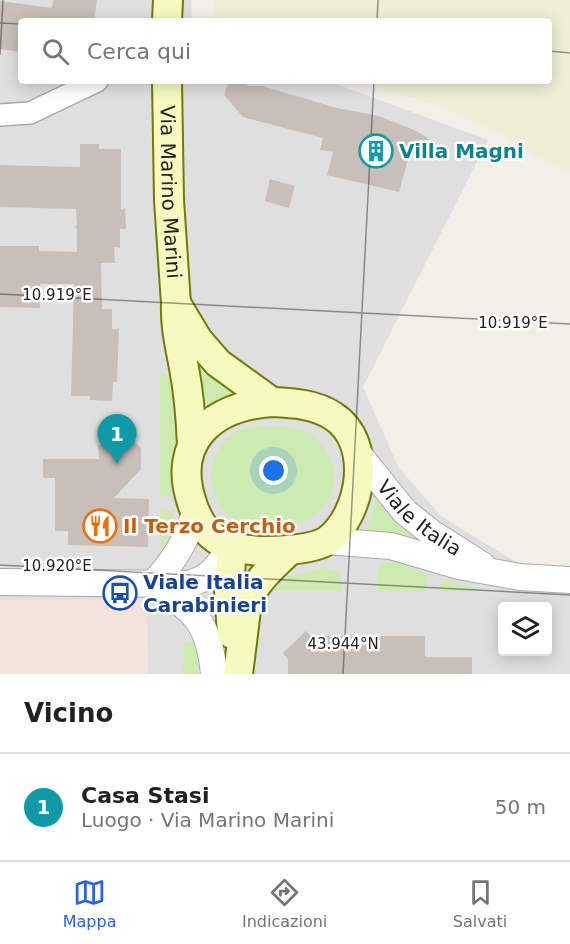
<!DOCTYPE html>
<html lang="it">
<head>
<meta charset="utf-8">
<style>
  :root { --surface:#fff; --page:#f2f2f2; --text:#202124; --muted:#757577; --line:#e0e0e0; --accent:#2563eb }
  body { margin:0; font-family:"DejaVu Sans",sans-serif; background:var(--page); color:var(--text) }
  .controls { position:absolute; right:18px; bottom:18px; display:grid; overflow:hidden; border-radius:6px; box-shadow:0 3px 15px #0003 }
  .controls button { width:54px; height:54px; display:grid; place-items:center; padding:0; border:0; border-bottom:2px solid var(--line); background:var(--surface); color:var(--text); font:30px sans-serif }
  .you { position:absolute; left:274px; top:471px; width:21px; height:21px; margin:-15px; border:4px solid #fff; border-radius:50%; background:#1a73e8; box-shadow:0 0 0 9px #1a73e833 }
  .badge { display:grid; place-items:center; width:39px; height:39px; border-radius:50%; background:var(--accent); color:#fff; font-size:20px; font-weight:700 }
  .pin { position:absolute; translate:-50% -50px; filter:drop-shadow(0 2px 3px #0008) }
  .pin::after { content:''; position:absolute; top:32px; width:21px; height:18px; background:inherit; clip-path:polygon(0 0,100% 0,50% 100%) }
  .list { margin:0; padding:0; list-style:none }
  h2 { display:flex; justify-content:space-between; align-items:center; height:78px; margin:0; padding:0 24px; font-size:26px }
  h2 small { font-size:20px; font-weight:400; color:var(--muted) }
  .list li { display:grid; grid-template-columns:39px 1fr auto; gap:18px; align-items:center; box-sizing:border-box; height:108px; padding:0 24px; border-top:2px solid var(--line) }
  .list b { display:block; font-size:22px; white-space:nowrap }
  .list p { margin:0; font-size:20px; white-space:nowrap; color:var(--muted) }
  .list em { font-size:20px; font-style:normal; color:var(--muted) }
  .icon { flex:none; width:33px; height:33px; fill:none; stroke:currentColor; stroke-width:2; stroke-linecap:round; stroke-linejoin:round }
  .map { position:relative; flex:none; width:570px; height:674px; overflow:hidden }
  .search { position:absolute; background:var(--surface); box-shadow:0 3px 15px #0003; left:18px; right:18px; top:18px; height:66px; display:flex; align-items:center; gap:15px; box-sizing:border-box; padding:0 21px; border-radius:6px; color:var(--muted); font-size:22px }
  .sheet { height:186px; background:var(--surface) }
  nav { display:flex; justify-content:space-around; align-items:center; box-sizing:border-box; height:84px; border-top:2px solid var(--line); background:var(--surface); font-size:16px; color:var(--muted) }
  nav a { display:grid; justify-items:center; gap:3px }
  nav .on { color:var(--accent) }
  .map>svg:first-child { display:block }
</style>
</head>
<body>
<div class="map">
<svg width="570" height="674" viewBox="0 0 570 674">
  <rect width="100%" height="100%" fill="#f2efe9"/>
  <path fill="#e0dfdf" fill-rule="evenodd" d="M0,0H191L192,21H21V81H328L488,140L363,387L399,468L441,516L556,587L570,588V674H0ZM502,606H548V652H502Z"/>
  <path fill="#f3e3dd" d="M147,599L148,674H0V600Z"/>
  <path fill="#eef0d5" d="M214,0H570V173L540,159L492,130L444,108L363,81H549V21H214Z"/>
  <path fill="#cdebb0" fill-rule="evenodd" d="M196,358L238,395C221,399 211,405 200,418Z
    M165,374L176,382L179,435L172,469L171,491L166,496L160,497V375Z
    M265,426C278,426 293,426 306,431C314,435 321,443 326,450C347,485 325,522 286,527C272,529 254,529 241,523C203,507 200,450 238,431C246,427 256,427 265,426ZM272,468L278,470L281,476L279,483L273,486L267,484L263,479L265,471Z
    M377,498L389,511L437,548L366,532Z
    M160,508C172,508 175,517 177,527L164,553L161,554Z
    M385,562L401,563L428,575L425,592H378C377,580 373,568 385,562Z
    M322,568L331,569L340,574L343,591H273L288,576Z
    M447,580L485,591L438,592L443,581Z
    M184,642H198L203,674H183Z"/>
  <path fill="#c7bfb8" d="M53,0H97L94,21H21V52L0,49V1L52,8Z
    M229,81H240L249,86H262L337,108L379,116L414,130L428,138L422,160L409,156L399,192L327,175L333,152L320,150L323,138L243,117L224,95Z
    M80,144H99V149H121V210L125,208L126,229H120V248L114,247L115,263H101L102,309H112V329H119L117,382H113L112,401L90,400V396H71L74,284H40V308L0,307V246H39V251L77,252V229L75,227L77,226L76,209L0,207V165L80,167Z
    M270,179L295,186L289,208L265,201Z
    M118,436L129,437L141,448V469L114,498L149,499L148,547L68,545V531H55V478H43V459H99L98,445H112Z
    M306,631L311,636H425V657H472V674H288V660L283,653Z"/>
  <g fill="none" stroke-linecap="round" stroke-linejoin="round">
    <defs>
      <path id="minor" d="M0,115L30,113L97,81"/>
      <g id="tertiary">
        <path id="s1" d="M356,451L405,512L433,534L482,565"/>
        <path d="M326,541L391,546L459,566L520,577L570,580"/>
        <path d="M0,582L188,584C212,578 218,565 232,546"/>
        <path d="M152,584C173,564 186,541 195,513"/>
        <path d="M153,584C195,611 209,622 214,674"/>
      </g>
      <g id="secondary">
        <path d="M167,21L168,0"/>
        <path id="s2" d="M167,81L169,200L176,304C175,326 180,346 184,368C189,394 191,420 192,446"/>
        <path d="M177,305L198,340L218,363L272,402"/>
        <path d="M272,402C293,403 315,404 333,416C374,442 362,514 328,540C318,547 300,549 288,550C267,552 241,552 221,542C206,534 197,519 192,503C171,441 213,406 272,402Z"/>
        <path d="M232,634L229,590L232,546"/>
        <path d="M238,674L247,602C256,581 273,566 290,550"/>
      </g>
    </defs>
    <use href="#minor" stroke="#a9a9a9" stroke-width="24"/>
    <use href="#tertiary" stroke="#a9a9a9" stroke-width="28"/>
    <use href="#secondary" stroke="#707d05" stroke-width="32"/>
    <use href="#minor" stroke="#fff" stroke-width="21"/>
    <use href="#tertiary" stroke="#fff" stroke-width="26"/>
    <use href="#secondary" stroke="#f7fabf" stroke-width="28"/>
  </g>
  <path fill="none" stroke="#222" stroke-width="1.5" stroke-opacity="0.45" d="M377,21L378,0M0,23L21,24M549,51L570,53M0,55L3,0M0,294L570,324M0,565L570,595M343,674L374,81"/>
  <defs>
    <symbol id="building-ring" viewBox="-11 -11 22 22"><circle r="9.5" fill="#fff" stroke="#0f9aa8" stroke-width="1.5"/><path d="M-4-6H4V6H1V3H-1V6H-4ZM-2.5-4.3h1.7v1.8h-1.7ZM.8-4.3h1.7v1.8H.8ZM-2.5-1h1.7V.8h-1.7ZM.8-1h1.7V.8H.8Z" fill="#0f9aa8"/></symbol>
    <symbol id="restaurant-ring" viewBox="-11 -11 22 22"><circle r="9.5" fill="#fff" stroke="#e8710a" stroke-width="1.5"/><path d="M-5-6h1v4h1v-4h1v4h1v-4h1v5L-1.5 .5V6h-2V.5L-5-1ZM5-6V6H3V1.5H1.5Q1.5-4 5-6Z" fill="#e8710a"/></symbol>
    <symbol id="bus-ring" viewBox="-11 -11 22 22"><circle r="9.5" fill="#fff" stroke="#1a4fb4" stroke-width="1.5"/><path d="M-5-6H5V4H4V6H2V4H-2V6H-4V4H-5ZM-3.5-4V0h7V-4ZM-3.5 1.2v1.5H-2V1.2ZM2 1.2v1.5H3.5V1.2Z" fill="#1a4fb4"/></symbol>
  </defs>
  <g fill-rule="evenodd">
    <use href="#building-ring" x="357" y="132" width="38" height="38"/>
    <use href="#restaurant-ring" x="81" y="507" width="38" height="38"/>
    <use href="#bus-ring" x="101" y="574" width="38" height="38"/>
  </g>
  <g text-anchor="middle" stroke-width="5" stroke-linejoin="round" paint-order="stroke">
    <g font-size="20" font-weight="bold" fill="#0d838f" stroke="#fff" text-anchor="start">
      <text x="399" y="158">Villa Magni</text>
    </g>
    <g font-size="20" fill="#222" stroke="#fff">
      <text dy="7" stroke="none"><textPath href="#s2" startOffset="111">Via Marino Marini</textPath></text>
      <text dy="7" stroke="none"><textPath href="#s1" startOffset="93">Viale Italia</textPath></text>
    </g>
    <g font-size="20" font-weight="bold" fill="#c56008" stroke="#fff" text-anchor="start">
      <text x="123" y="533">Il Terzo Cerchio</text>
    </g>
    <g font-size="20" font-weight="bold" fill="#164399" stroke="#fff" text-anchor="start">
      <text x="143" y="589">Viale Italia<tspan x="143" dy="23">Carabinieri</tspan></text>
    </g>
  </g>
  <g font-size="15" text-anchor="middle" fill="#222" stroke="#fff" stroke-width="5" stroke-linejoin="round" paint-order="stroke">
    <text x="57" y="300">10.919°E</text>
    <text x="513" y="328">10.919°E</text>
    <text x="57" y="571">10.920°E</text>
    <text x="343" y="649">43.944°N</text>
  </g>
</svg>
<div class="controls">
<button><svg class="icon" aria-label="layers" viewBox="0 0 24 24"><path d="M12 4l9 5-9 5-9-5zM3 14l9 5 9-5"/></svg></button>
</div>
<div class="you"></div>
<div class="pin badge" style="left:117px;top:464px;background:#0f9aa8">1</div>
<div class="search"><svg class="icon" aria-label="search" viewBox="0 0 24 24"><circle cx="10" cy="10" r="6"/><path d="M15 15l6 6"/></svg>Cerca qui</div>
</div>
<section class="sheet">
<h2>Vicino<small></small></h2>
<ul class="list">
<li><span class="badge" style="background:#0f9aa8">1</span><div><b>Casa Stasi</b><p>Luogo · Via Marino Marini</p></div><em>50 m</em></li>
</ul>
</section>
<nav>
<a class="on"><svg class="icon" aria-label="map" viewBox="0 0 24 24"><path d="M3 6l6-2 6 2 6-2v14l-6 2-6-2-6 2zM9 4v14M15 6v14"/></svg>Mappa</a>
<a><svg class="icon" aria-label="directions" viewBox="0 0 24 24"><path d="M12 3l9 9-9 9-9-9zM9 14v-3h6M13 9l2 2-2 2"/></svg>Indicazioni</a>
<a><svg class="icon" aria-label="saved" viewBox="0 0 24 24"><path d="M7 4h10v16l-5-4-5 4z"/></svg>Salvati</a>
</nav>
</body>
</html>
